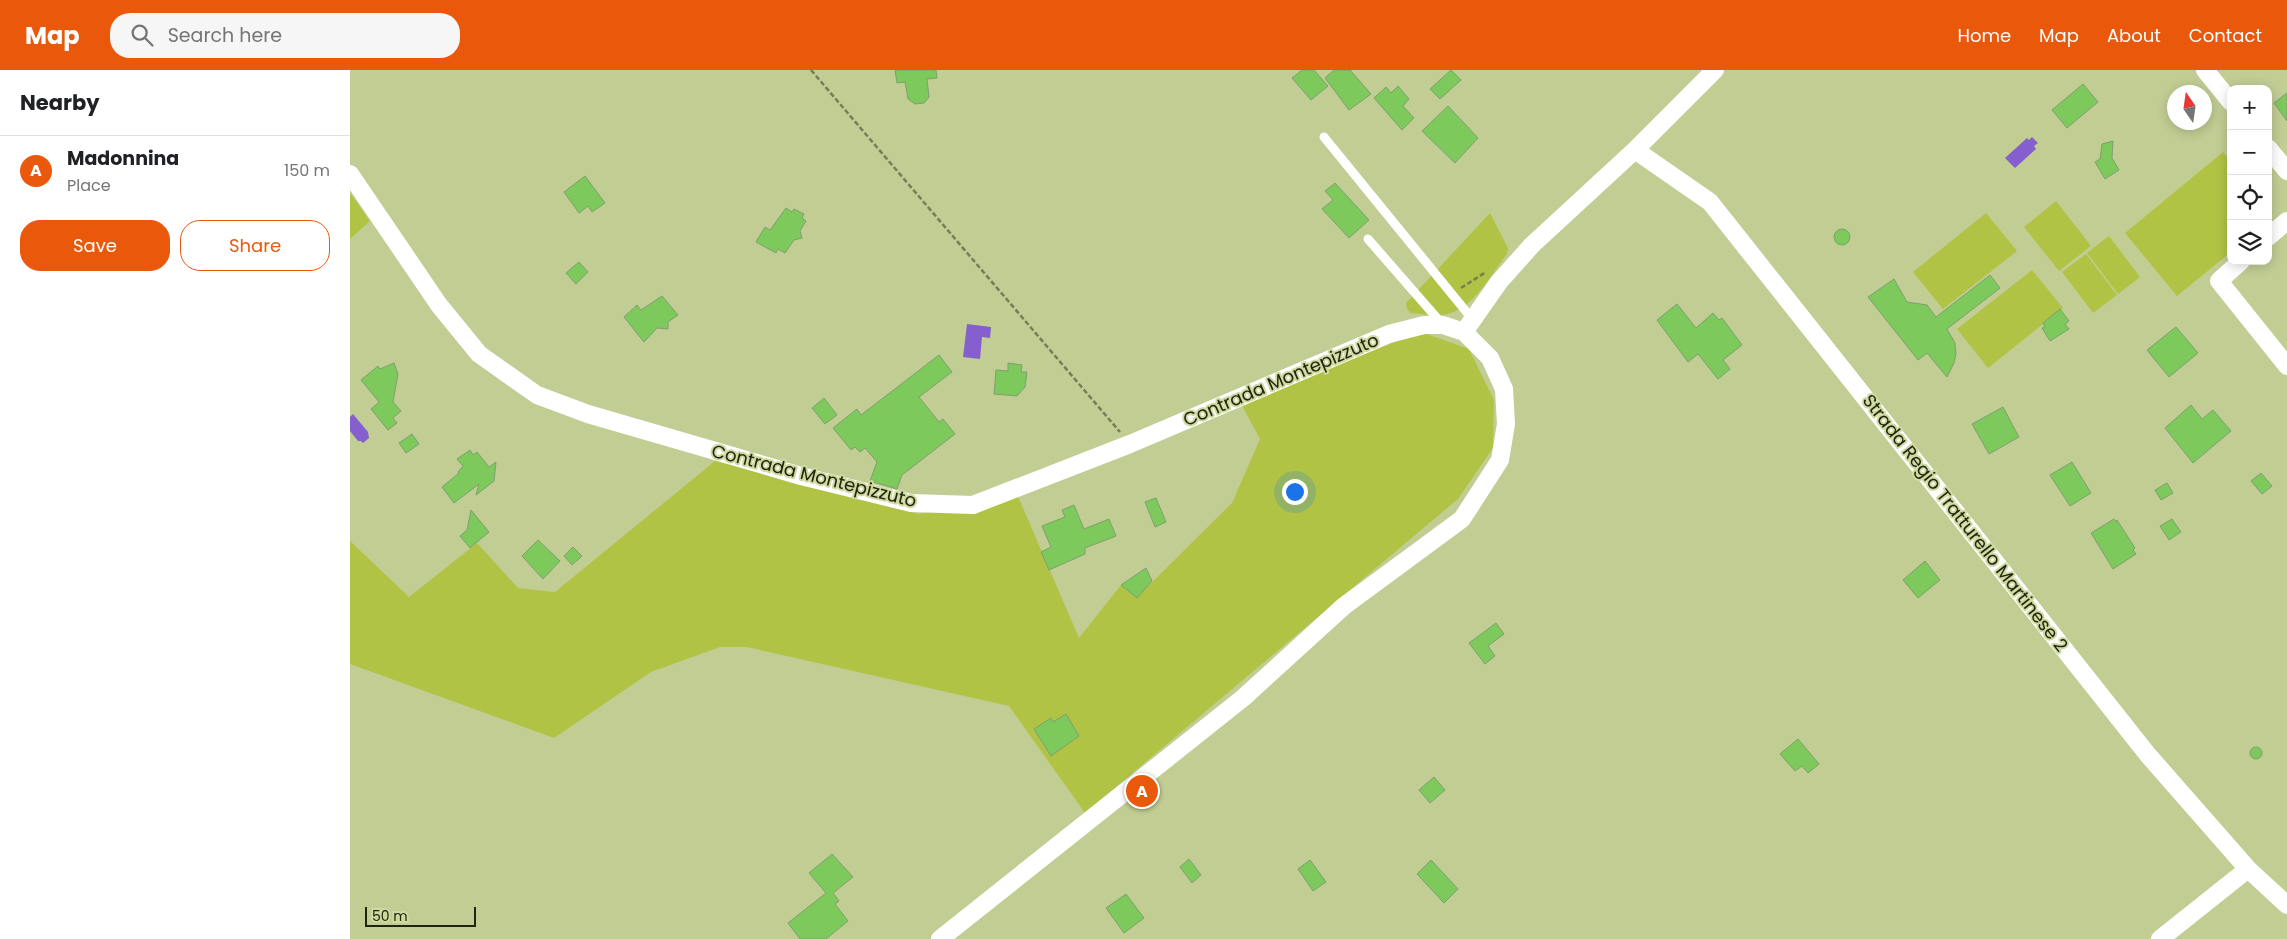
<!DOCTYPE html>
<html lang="en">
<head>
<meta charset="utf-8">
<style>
  :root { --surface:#fff; --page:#f6f6f6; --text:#202124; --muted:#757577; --line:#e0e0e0; --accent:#ea580c }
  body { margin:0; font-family:Poppins,sans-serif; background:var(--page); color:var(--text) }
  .controls { position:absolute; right:15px; top:15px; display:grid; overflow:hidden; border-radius:10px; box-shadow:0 2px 12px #0003 }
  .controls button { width:45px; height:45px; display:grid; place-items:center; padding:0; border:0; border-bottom:1px solid var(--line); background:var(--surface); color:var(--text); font:25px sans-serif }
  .compass { position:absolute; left:1817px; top:15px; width:45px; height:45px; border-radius:50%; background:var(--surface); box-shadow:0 2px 12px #0003; rotate:347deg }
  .scale { position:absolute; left:15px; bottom:12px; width:111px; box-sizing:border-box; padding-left:5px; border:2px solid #20230d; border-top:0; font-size:14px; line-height:18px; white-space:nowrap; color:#20230d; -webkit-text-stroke:4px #cfdaa0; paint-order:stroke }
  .you { position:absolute; left:944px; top:421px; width:18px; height:18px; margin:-12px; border:4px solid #fff; border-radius:50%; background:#1a73e8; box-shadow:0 0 0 8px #1a73e833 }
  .badge { display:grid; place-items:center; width:32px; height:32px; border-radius:50%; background:var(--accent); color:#fff; font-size:16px; font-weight:700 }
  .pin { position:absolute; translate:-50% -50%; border:2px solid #fff; box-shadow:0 1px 5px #0006 }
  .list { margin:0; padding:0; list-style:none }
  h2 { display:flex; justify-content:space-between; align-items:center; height:65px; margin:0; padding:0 20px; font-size:21px }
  h2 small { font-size:16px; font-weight:400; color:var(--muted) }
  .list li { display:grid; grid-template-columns:32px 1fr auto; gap:15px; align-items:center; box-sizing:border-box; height:70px; padding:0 20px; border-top:1px solid var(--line) }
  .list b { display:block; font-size:19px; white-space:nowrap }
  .list p { margin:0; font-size:16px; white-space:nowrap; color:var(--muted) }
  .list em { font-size:16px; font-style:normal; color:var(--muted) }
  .actions { display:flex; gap:10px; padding:15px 20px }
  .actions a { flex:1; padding:11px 0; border:1px solid var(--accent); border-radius:20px; text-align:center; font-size:18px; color:var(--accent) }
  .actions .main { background:var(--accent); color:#fff }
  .icon { flex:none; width:28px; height:28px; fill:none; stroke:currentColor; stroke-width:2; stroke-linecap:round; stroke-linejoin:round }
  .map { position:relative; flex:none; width:1937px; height:869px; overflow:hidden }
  header { display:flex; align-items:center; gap:30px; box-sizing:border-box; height:70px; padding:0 25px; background:var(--accent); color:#fff }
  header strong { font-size:24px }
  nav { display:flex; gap:28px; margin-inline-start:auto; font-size:18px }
  .search { width:350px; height:45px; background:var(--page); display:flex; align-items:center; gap:12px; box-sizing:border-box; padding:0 18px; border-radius:20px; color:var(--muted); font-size:19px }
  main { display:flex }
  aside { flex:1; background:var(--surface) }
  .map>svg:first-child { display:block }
</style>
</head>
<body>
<header>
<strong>Map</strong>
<div class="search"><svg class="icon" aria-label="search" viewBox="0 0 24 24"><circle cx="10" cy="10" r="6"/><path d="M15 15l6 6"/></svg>Search here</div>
<nav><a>Home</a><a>Map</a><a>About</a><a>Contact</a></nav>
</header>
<main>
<aside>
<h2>Nearby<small></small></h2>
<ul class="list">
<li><span class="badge">A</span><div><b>Madonnina</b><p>Place</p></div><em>150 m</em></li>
</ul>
<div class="actions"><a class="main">Save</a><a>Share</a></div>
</aside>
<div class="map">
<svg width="1937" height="869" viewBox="0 0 1937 869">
  <rect width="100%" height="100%" fill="#c2cd94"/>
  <path fill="#b1c345" d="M1873,82L1881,92V182L1827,226L1775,163Z
    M0,123L20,151L0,169Z
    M1706,131L1741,176L1709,201L1674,157Z
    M1140,143L1158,178L1157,184C1141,204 1126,235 1101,243C1088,247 1074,244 1061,243L1057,239L1056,233Z
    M1636,143L1667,181L1593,239L1563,202Z
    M1759,166L1790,207L1768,224L1737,183Z
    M1736,184L1767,225L1743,243L1712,202Z
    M1682,200L1713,238L1638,298L1607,259Z
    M1071,262L1119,279L1144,330L1143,378L1108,429L735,743L659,636L397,577H370L301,602L204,668L0,594V471L59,527L127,473L168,518L205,522L365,391L569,444L667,424L729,568L771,515L787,527L882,433L910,369L890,332Z"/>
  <path fill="#855fcd" d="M1682,67L1688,73L1684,76L1686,79L1665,98L1655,88L1677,68L1679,70Z
    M617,254L641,257L640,268L632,267L630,289L613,287Z
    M3,344L18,362L19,368L13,373L11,371H8L0,361V347Z"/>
  <path fill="#7dc95c" stroke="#7e9f70" d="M545,0H586L587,8L577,9L579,27L574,33L565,34L558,29L555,12L547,13Z
    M952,0H964L978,16L961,30L942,8Z
    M984,0H1000L1021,24L999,40L975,8Z
    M1101,0L1111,10L1090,29L1080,19Z
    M1733,14L1748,32L1717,58L1702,40Z
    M1048,16L1059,29L1053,36L1064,48L1052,60L1024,28L1036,17L1041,23Z
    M1937,23V51L1924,33Z
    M1098,36L1128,68L1105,93L1072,61Z
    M1763,71L1762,88L1769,100L1755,109L1745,92L1750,89L1752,74Z
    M235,106L255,133L242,142L238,136L229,143L214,122Z
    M985,113L1019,150L999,168L972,139L983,130L975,121Z
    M436,138L442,142L444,139L454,144L452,148L456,151L450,161L452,168L444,170L435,183L428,179L426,183L406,172L415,157L420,160Z
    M1484 167a8 8 0 1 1 16 0a8 8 0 1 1-16 0Z
    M229,192L238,202L226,214L216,203Z
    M1640,205L1650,218L1597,259L1605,273L1606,284L1604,293L1597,307L1577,283L1568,290L1518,227L1544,209L1557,232L1577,235L1586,247Z
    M312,226L328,245L318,252V259L307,258L294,272L274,247L287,235L291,240Z
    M1327,234L1346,258L1363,243L1369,250L1372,248L1392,275L1373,290L1380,299L1368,309L1348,284L1338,292L1307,250Z
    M1710,239L1719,251L1715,254L1719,259L1700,271L1692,258L1695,257L1693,253Z
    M1826,257L1848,283L1819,307L1797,280Z
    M589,285L602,302L569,327L589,352L593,349L605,364L552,405L547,419L520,411L527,392L515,378L510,382L505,377L501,380L483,358L507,339L511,345Z
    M44,293L48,304L43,332L51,341L43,348L47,353L38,360L21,339L29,332L11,310L28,296L30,299Z
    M658,293L672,295L671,302H677L675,317L667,326L644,324L646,300L658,301Z
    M474,328L487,345L475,354L462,338Z
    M1841,335L1852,349L1863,340L1881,361L1843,393L1815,358Z
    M1653,337L1669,367L1639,384L1622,354Z
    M62,364L69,374L56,383L49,373Z
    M120,380L123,385L127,382L139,397L146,392L144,411L126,425L129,414L104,433L92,417L109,403L108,402L113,396L107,389Z
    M1722,392L1741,423L1720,436L1700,405Z
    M1911,403L1922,416L1912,424L1901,411Z
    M1817,413L1823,423L1811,430L1805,420Z
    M806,428L816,452L805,457L795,432Z
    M724,435L734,459L759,449L766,466L735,478V484L699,500L691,482L701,477L692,456L715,447L712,440Z
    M121,440L139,462L120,478L110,466L117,460Z
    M1764,449L1766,452L1767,450L1785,478L1783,480L1786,484L1763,499L1741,463Z
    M1822,449L1831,462L1819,470L1810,456Z
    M188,470L210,491L193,509L172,486Z
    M223,477L232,486L222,495L214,486Z
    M1575,491L1590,510L1568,528L1553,510Z
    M796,498L802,511L787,528L771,515Z
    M1146,553L1154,564L1138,576L1145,586L1135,594L1119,573Z
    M716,644L729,666L701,686L684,659L701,648L703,652Z
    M1448,669L1469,694L1458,703L1452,696L1445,701L1430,684Z
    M1900 683a6 6 0 1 1 12 0a6 6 0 1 1-12 0Z
    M1084,707L1095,720L1080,733L1069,720Z
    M482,784L503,807L483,823L489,831L485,834L498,851L476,869H450L438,853L476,823L459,803Z
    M839,789L851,805L842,813L830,797Z
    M960,790L976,812L963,821L948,799Z
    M1081,790L1108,819L1094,833L1067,804Z
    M776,824L794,848L774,863L756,838Z"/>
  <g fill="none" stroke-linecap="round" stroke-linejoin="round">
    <path stroke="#767e55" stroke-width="2.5" stroke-dasharray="5 2.5" stroke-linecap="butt" d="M461,0L770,362
      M1111,218L1136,202"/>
    <path stroke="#fff" stroke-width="9" d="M974,67L1123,250
      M1018,169L1093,255"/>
    <path stroke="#fff" stroke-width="18" d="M1855,0L1881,32
      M1918,78L1937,101
      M1285,80L1360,132L1798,685L1898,799L1937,835
      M0,104L89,235L129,284L187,325L238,344L451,406L561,433L623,435L780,374L1039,264L1074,255H1093L1114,262L1140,288L1154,319L1156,354L1150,390L1112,449L994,536L893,628L590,869
      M1918,167L1937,151
      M1891,191L1869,211L1937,296
      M1114,262L1149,212L1182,175L1285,80L1365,0
      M1810,869L1898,799"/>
  </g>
  <g text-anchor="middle" stroke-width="4" stroke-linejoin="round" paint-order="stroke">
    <g font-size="18" fill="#20230d" stroke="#cfdaa0">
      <text transform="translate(931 310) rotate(-23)" y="6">Contrada Montepizzuto</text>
      <text transform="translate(464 406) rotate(14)" y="6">Contrada Montepizzuto</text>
      <text transform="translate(1615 453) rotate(52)" y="6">Strada Regio Tratturello Martinese 2</text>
    </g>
  </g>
</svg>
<div class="controls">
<button>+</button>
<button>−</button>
<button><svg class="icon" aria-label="locate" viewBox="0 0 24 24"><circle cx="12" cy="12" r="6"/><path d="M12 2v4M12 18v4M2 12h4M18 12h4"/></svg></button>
<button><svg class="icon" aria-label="layers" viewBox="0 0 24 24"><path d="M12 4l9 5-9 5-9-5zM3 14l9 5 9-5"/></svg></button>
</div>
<svg class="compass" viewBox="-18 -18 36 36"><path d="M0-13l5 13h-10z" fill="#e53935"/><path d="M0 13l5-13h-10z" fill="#757577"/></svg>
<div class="scale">50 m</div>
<div class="you"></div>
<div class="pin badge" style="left:792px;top:721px">A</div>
</div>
</main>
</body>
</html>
